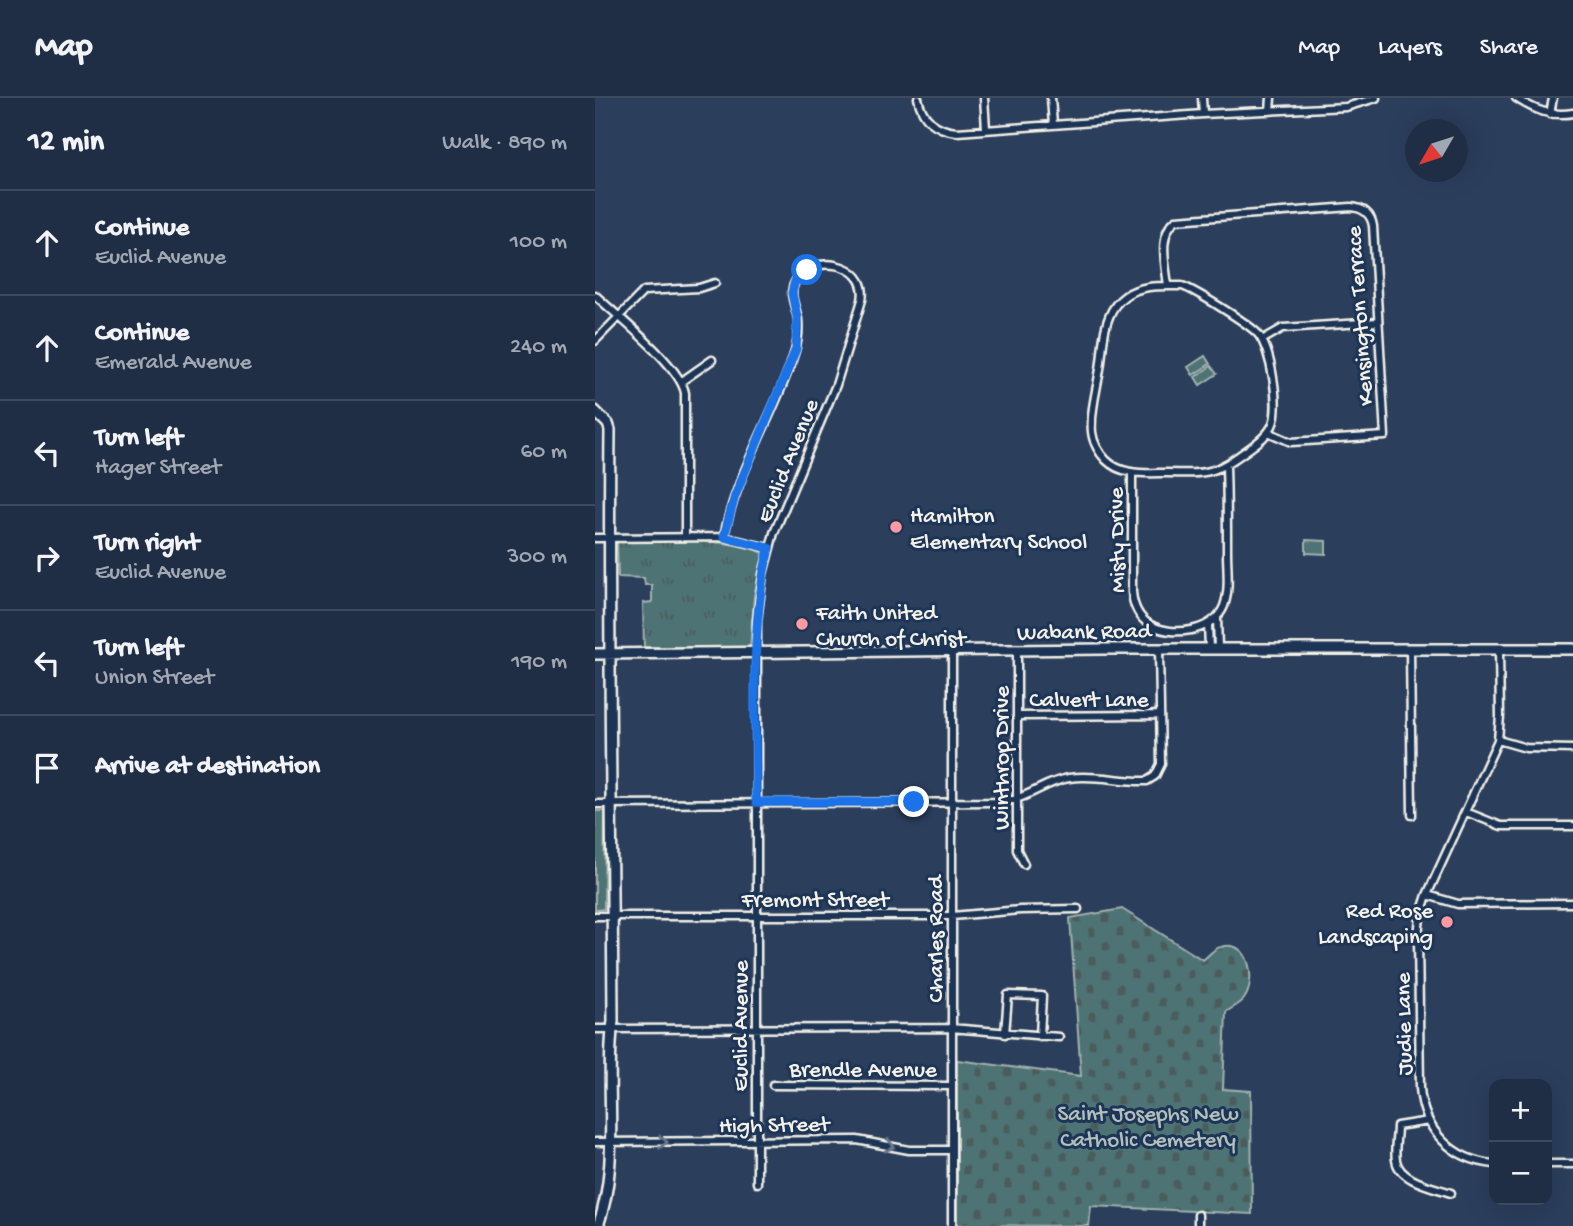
<!DOCTYPE html>
<html lang="en">
<head>
<meta charset="utf-8">
<style>
  :root { --surface:#202e45; --page:#2d3a50; --text:#f1f3f6; --muted:#a2a8b3; --line:#3d4a5e }
  body { margin:0; font-family:"Gochi Hand",sans-serif; background:var(--page); color:var(--text) }
  .controls { position:absolute; right:21px; bottom:21px; display:grid; overflow:hidden; border-radius:14px; box-shadow:0 7px 28px #0002 }
  .controls button { width:63px; height:63px; display:grid; place-items:center; padding:0; border:0; border-bottom:2px solid var(--line); background:var(--surface); color:var(--text); font:35px sans-serif }
  .compass { position:absolute; left:810px; top:21px; width:63px; height:63px; border-radius:50%; background:var(--surface); box-shadow:0 7px 28px #0002; rotate:231deg }
  .stop { position:absolute; width:21px; height:21px; margin:-16px; border:5px solid #1a73e8; border-radius:50%; background:#fff }
  .stop.end { background:#1a73e8; border-color:#fff; box-shadow:0 2px 7px #0008 }
  .list { margin:0; padding:0; list-style:none }
  h2 { display:flex; justify-content:space-between; align-items:center; height:91px; margin:0; padding:0 28px; font-size:30px }
  h2 small { font-size:23px; font-weight:400; color:var(--muted) }
  .list li { display:grid; grid-template-columns:46px 1fr auto; gap:21px; align-items:center; box-sizing:border-box; height:105px; padding:0 28px; border-top:2px solid var(--line) }
  .list b { display:block; font-size:26px; white-space:nowrap }
  .list p { margin:0; font-size:23px; white-space:nowrap; color:var(--muted) }
  .list em { font-size:23px; font-style:normal; color:var(--muted) }
  .icon { flex:none; width:38px; height:38px; fill:none; stroke:currentColor; stroke-width:2; stroke-linecap:round; stroke-linejoin:round }
  .map { position:relative; flex:none; width:978px; height:1128px; overflow:hidden }
  header { display:flex; align-items:center; gap:42px; box-sizing:border-box; height:98px; padding:0 35px; background:var(--surface); border-bottom:2px solid var(--line) }
  header strong { font-size:33px }
  nav { display:flex; gap:38px; margin-inline-start:auto; font-size:24px }
  main { display:flex }
  aside { flex:1; background:var(--surface) }
  .map>svg:first-child { display:block }
</style>
</head>
<body>
<header>
<strong>Map</strong>
<nav><a>Map</a><a>Layers</a><a>Share</a></nav>
</header>
<main>
<aside>
<h2>12 min<small>Walk · 890 m</small></h2>
<ul class="list">
<li><svg class="icon" aria-label="ahead" viewBox="0 0 24 24"><path d="M12 20V5M6 11l6-6 6 6"/></svg><div><b>Continue</b><p>Euclid Avenue</p></div><em>100 m</em></li>
<li><svg class="icon" aria-label="ahead" viewBox="0 0 24 24"><path d="M12 20V5M6 11l6-6 6 6"/></svg><div><b>Continue</b><p>Emerald Avenue</p></div><em>240 m</em></li>
<li><svg class="icon" aria-label="left" viewBox="0 0 24 24"><path d="M17 20v-9H6M10 6l-5 5 5 5"/></svg><div><b>Turn left</b><p>Hager Street</p></div><em>60 m</em></li>
<li><svg class="icon" aria-label="right" viewBox="0 0 24 24"><path d="M7 20v-9h11M14 6l5 5-5 5"/></svg><div><b>Turn right</b><p>Euclid Avenue</p></div><em>300 m</em></li>
<li><svg class="icon" aria-label="left" viewBox="0 0 24 24"><path d="M17 20v-9H6M10 6l-5 5 5 5"/></svg><div><b>Turn left</b><p>Union Street</p></div><em>190 m</em></li>
<li><svg class="icon" aria-label="arrive" viewBox="0 0 24 24"><path d="M6 21V4h12l-3 4 3 4H6"/></svg><div><b>Arrive at destination</b></div></li>
</ul>
</aside>
<div class="map">
<svg width="978" height="1128" viewBox="0 0 978 1128">
  <defs>
    <pattern id="grass-tufts" width="24" height="20" patternUnits="userSpaceOnUse" patternTransform="scale(1.75)"><rect width="24" height="20" fill="#4e7375"/><path d="M3 7l-1-3M5 7V3M7 7l1-3M15 17l-1-3M17 17v-4M19 17l1-3" fill="none" stroke="#4b5b5b"/></pattern>
    <pattern id="cemetery-stones" width="16" height="16" patternUnits="userSpaceOnUse" patternTransform="scale(1.75)"><rect width="16" height="16" fill="#4e7375"/><path d="M2 7V4a2 2 0 0 1 4 0v3zM10 15v-3a2 2 0 0 1 4 0v3z" fill="#4b5b5b"/></pattern>
  </defs>
  <rect width="100%" height="100%" fill="#2b3e5c"/>
  <filter id="ink" filterUnits="userSpaceOnUse"><feTurbulence type="fractalNoise" baseFrequency=".0143" numOctaves="2"/><feDisplacementMap in="SourceGraphic" scale="14" xChannelSelector="R" yChannelSelector="G"/><feConvolveMatrix kernelMatrix="1 2 1 2 8 2 1 2 1" color-interpolation-filters="sRGB"/></filter>
  <g filter="url(#ink)">
    <path fill="url(#grass-tufts)" stroke="#a1b2ae" stroke-width="2" d="M22,444C71,444 123,437 169,455L159,498L155,550L49,549L48,505L57,504V487H50L49,480L23,479Z"/>
    <path fill="url(#cemetery-stones)" stroke="#a1b2ae" stroke-width="2" d="M527,811L608,862C613,858 619,850 626,849C655,840 662,883 649,901C646,906 636,910 631,914L628,991L656,993L657,1116L496,1108L494,1128L362,1127V962L486,978L475,820Z"/>
    <path fill="#4e7375" stroke="#a1b2ae" stroke-width="2" d="M610,258L615,266L598,277L593,269Z
      M616,268L622,276L605,287L600,279Z
      M711,442L731,443V456L711,455Z
      M0,713H10L9,811L0,812Z"/>
    <g fill="none" stroke-linecap="round" stroke-linejoin="round">
      <defs>
        <path id="street" d="M323,0C327,21 341,32 362,34L608,16L751,9L781,0
          M389,0L391,31
          M456,0L458,27
          M607,0L608,16
          M921,0C939,12 956,19 978,15
          M675,13L676,0
          M955,16L958,0
          M573,188C571,168 562,136 581,122L756,109C769,110 776,116 778,128L790,338L696,344L673,334
          M587,188C600,192 654,226 663,236C676,251 686,310 677,328C672,338 663,344 655,350C619,376 615,376 572,375C551,375 527,378 511,362C504,355 498,344 497,334C495,314 502,291 505,271C508,254 507,235 514,219C517,211 523,203 530,198C546,186 568,188 587,188Z
          M0,197C23,219 85,267 90,295V438
          M667,242L688,230L783,224
          M0,243L49,193L104,190L120,185
          M87,283L117,262
          M537,374V494C538,506 543,519 554,526C576,540 619,534 629,508C635,492 632,471 632,454C632,426 632,397 631,368
          M129,439C141,373 181,316 200,253C203,243 204,231 203,221C201,208 193,197 200,184C215,154 275,164 267,202L241,287L179,435L168,476L162,523V1085
          M0,440L129,439L174,450
          M622,519L623,551
          M613,526L614,551
          M815,551L817,717
          M422,552V752L429,766
          M423,618L565,617
          M903,642L931,650L978,651
          M0,706L405,704C435,701 448,684 474,680C499,676 527,684 552,683L560,678L566,666L564,551
          M871,714L906,728H978
          M832,797L863,806L978,805
          M0,818H357L425,812L483,811
          M0,931L356,930L464,939
          M410,936L413,897L447,898L445,938
          M178,987L357,988
          M834,1023L802,1028C802,1039 799,1051 801,1062C804,1083 839,1089 856,1095
          M0,1044L262,1042L314,1052H357
          M899,1066C857,1062 828,1032 825,990L823,838L825,819L832,797L903,642L905,618L904,552
          M952,1066H978
          M357,1128V553
          M603,1128V1117"/>
        <path id="secondary" d="M0,313L13,326L15,332C13,529 17,726 18,923C9,991 26,1062 3,1128
          M0,556L509,551H978"/>
      </defs>
      <use href="#street" stroke="#f4f1e8" stroke-width="11"/>
      <use href="#secondary" stroke="#f4f1e8" stroke-width="14"/>
      <use href="#street" stroke="#1d3557" stroke-width="6"/>
      <use href="#secondary" stroke="#1d3557" stroke-width="9"/>
    </g>
    <defs><path id="oneway-chevron" d="M-2-3.5L2.5 0L-2 3.5" fill="none" stroke-width="1.6" stroke-linecap="round" stroke-linejoin="round" transform="scale(1.75)"/></defs>
    <g stroke="#68778a">
      <use href="#oneway-chevron" transform="translate(68 1044)"/>
      <use href="#oneway-chevron" transform="translate(295 1048) rotate(14)"/>
    </g>
  </g>
  <g fill="none" stroke-linecap="round" stroke-linejoin="round" filter="url(#ink)">
    <path stroke="#1a73e8" stroke-width="9" d="M212,172L200,183L197,195L202,219L201,251L140,398L129,439L174,450C154,533 161,620 161,704H319"/>
  </g>
  <g fill="#ff9aa2" stroke="#1d3557" stroke-width="2.5">
    <circle cx="301" cy="429" r="7"/>
    <circle cx="207" cy="526" r="7"/>
    <circle cx="852" cy="824" r="7"/>
  </g>
  <g text-anchor="middle" stroke-width="6" stroke-linejoin="round" paint-order="stroke">
    <g font-size="23" fill="#f4f1e8" stroke="#1d3557">
      <text transform="translate(763 218) rotate(-94)" y="8">Kensington Terrace</text>
      <text transform="translate(191 362) rotate(-68)" y="8">Euclid Avenue</text>
      <text transform="translate(520 442) rotate(-91)" y="8">Misty Drive</text>
      <text transform="translate(489 532) rotate(-1)" y="8">Wabank Road</text>
      <text x="494" y="608">Calvert Lane</text>
      <text transform="translate(405 660) rotate(-90)" y="8">Winthrop Drive</text>
      <text x="220" y="808">Fremont Street</text>
      <text transform="translate(339 841) rotate(-90)" y="8">Charles Road</text>
      <text transform="translate(807 926) rotate(-91)" y="8">Judie Lane</text>
      <text transform="translate(144 928) rotate(-90)" y="8">Euclid Avenue</text>
      <text x="268" y="978">Brendle Avenue</text>
      <text transform="translate(179 1025) rotate(-1)" y="8">High Street</text>
    </g>
    <g font-size="23" fill="#f4f1e8" stroke="#1d3557" text-anchor="start">
      <text x="315" y="424">Hamilton<tspan x="315" dy="26">Elementary School</tspan></text>
      <text x="221" y="521">Faith United<tspan x="221" dy="26">Church of Christ</tspan></text>
      <text x="838" y="819" text-anchor="end">Red Rose<tspan x="838" dy="26">Landscaping</tspan></text>
    </g>
    <g font-size="23" fill="#b2bfba" stroke="#1d3557">
      <text x="553" y="1022">Saint Josephs New<tspan x="553" dy="26">Catholic Cemetery</tspan></text>
    </g>
  </g>
</svg>
<div class="controls">
<button>+</button>
<button>−</button>
</div>
<svg class="compass" viewBox="-18 -18 36 36"><path d="M0-13l5 13h-10z" fill="#e53935"/><path d="M0 13l5-13h-10z" fill="#a2a8b3"/></svg>
<div class="stop" style="left:212px;top:172px"></div>
<div class="stop end" style="left:319px;top:704px"></div>
</div>
</main>
</body>
</html>
